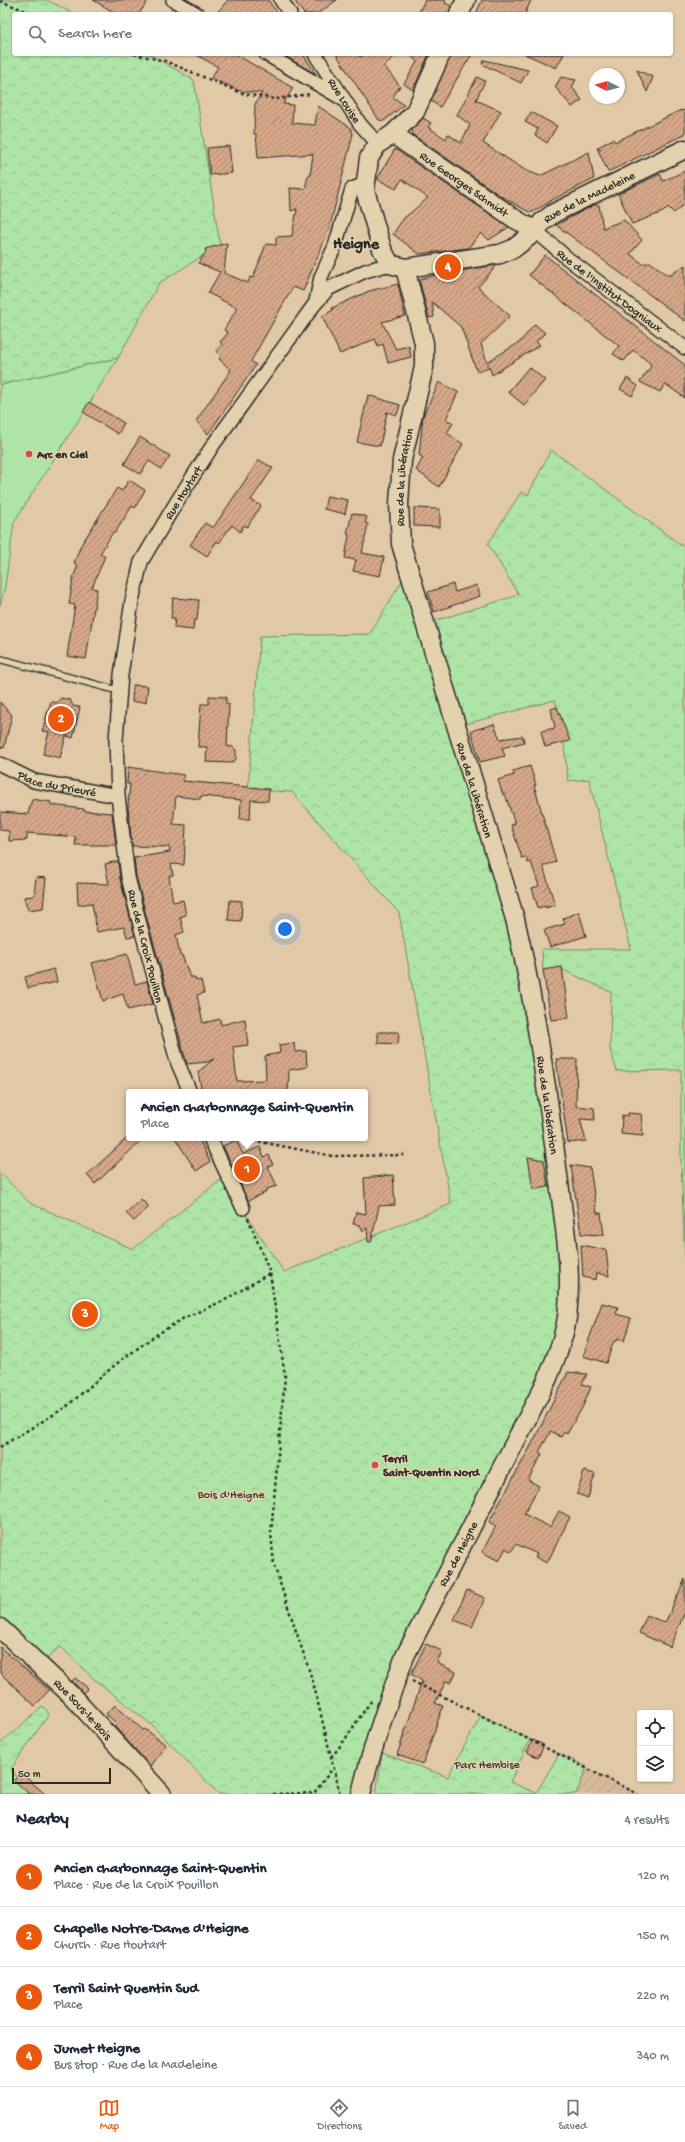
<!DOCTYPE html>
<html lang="en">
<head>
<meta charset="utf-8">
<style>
  :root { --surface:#fff; --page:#f6f6f7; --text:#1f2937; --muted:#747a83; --line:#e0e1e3; --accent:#ea580c }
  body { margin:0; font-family:"Gochi Hand",sans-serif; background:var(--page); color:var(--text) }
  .controls { position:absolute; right:12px; bottom:12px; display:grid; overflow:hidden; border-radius:4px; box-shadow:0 1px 3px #0004 }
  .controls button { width:36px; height:36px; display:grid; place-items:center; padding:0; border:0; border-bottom:1px solid var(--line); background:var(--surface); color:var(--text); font:20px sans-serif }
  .compass { position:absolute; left:589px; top:68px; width:36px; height:36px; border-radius:50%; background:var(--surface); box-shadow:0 1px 3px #0004; rotate:276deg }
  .scale { position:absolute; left:12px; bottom:10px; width:99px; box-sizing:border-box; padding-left:4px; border:2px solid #2b2b2b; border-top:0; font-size:11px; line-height:14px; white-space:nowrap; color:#2b2b2b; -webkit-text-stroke:3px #e4d2af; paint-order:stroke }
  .you { position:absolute; left:285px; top:929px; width:14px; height:14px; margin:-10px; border:3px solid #fff; border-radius:50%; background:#1a73e8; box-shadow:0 0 0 6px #1a73e833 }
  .badge { display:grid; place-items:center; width:26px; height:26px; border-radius:50%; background:var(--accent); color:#fff; font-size:13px; font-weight:700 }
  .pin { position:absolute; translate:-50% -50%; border:2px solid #fff; box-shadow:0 1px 4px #0006 }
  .popup { position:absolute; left:126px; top:1089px; width:242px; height:52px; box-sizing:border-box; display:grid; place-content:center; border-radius:4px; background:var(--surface); filter:drop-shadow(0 1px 3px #0005); font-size:13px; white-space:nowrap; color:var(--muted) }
  .popup b { font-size:15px; color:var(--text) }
  .popup::after { content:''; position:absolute; left:50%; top:100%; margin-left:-8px; border:8px solid transparent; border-top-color:var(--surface) }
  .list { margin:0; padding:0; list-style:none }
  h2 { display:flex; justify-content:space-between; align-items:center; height:52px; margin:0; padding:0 16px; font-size:17px }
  h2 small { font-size:13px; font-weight:400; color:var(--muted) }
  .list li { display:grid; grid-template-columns:26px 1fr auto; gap:12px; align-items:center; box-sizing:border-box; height:60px; padding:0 16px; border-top:1px solid var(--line) }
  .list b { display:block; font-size:15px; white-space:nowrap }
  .list p { margin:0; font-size:13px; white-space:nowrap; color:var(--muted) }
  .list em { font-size:13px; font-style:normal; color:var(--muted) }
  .icon { flex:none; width:22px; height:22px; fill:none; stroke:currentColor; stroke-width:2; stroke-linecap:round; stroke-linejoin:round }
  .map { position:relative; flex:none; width:685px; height:1794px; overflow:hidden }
  .search { position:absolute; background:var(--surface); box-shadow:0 1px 3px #0004; left:12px; right:12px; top:12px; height:44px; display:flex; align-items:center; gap:10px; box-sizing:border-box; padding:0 14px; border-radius:4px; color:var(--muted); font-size:15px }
  .sheet { height:292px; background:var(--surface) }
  nav { display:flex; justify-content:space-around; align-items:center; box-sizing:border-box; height:56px; border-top:1px solid var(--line); background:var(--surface); font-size:11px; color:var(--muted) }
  nav a { display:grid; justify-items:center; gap:2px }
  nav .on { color:var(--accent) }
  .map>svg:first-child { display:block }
</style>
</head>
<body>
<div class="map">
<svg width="685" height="1794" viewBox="0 0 685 1794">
  <defs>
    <pattern id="industrial-furrows" width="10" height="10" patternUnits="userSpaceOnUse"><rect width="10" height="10" fill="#d7b999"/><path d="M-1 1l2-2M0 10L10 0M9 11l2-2" fill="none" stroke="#b99f84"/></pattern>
    <pattern id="grass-tufts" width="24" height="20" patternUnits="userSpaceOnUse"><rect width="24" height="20" fill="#aee4a6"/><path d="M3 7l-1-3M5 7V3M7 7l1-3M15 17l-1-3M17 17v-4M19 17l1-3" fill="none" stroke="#96c48f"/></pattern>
    <pattern id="forest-crowns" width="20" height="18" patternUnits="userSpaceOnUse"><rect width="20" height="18" fill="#aee4a6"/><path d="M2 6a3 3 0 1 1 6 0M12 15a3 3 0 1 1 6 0" fill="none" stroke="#96c48f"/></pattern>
    <pattern id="building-hatch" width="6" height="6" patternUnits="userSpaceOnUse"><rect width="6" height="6" fill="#d6a788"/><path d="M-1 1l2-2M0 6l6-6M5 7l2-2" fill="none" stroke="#ae886f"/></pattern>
  </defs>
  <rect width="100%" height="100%" fill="#e1c9a7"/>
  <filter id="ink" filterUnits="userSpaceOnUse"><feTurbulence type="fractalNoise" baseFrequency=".025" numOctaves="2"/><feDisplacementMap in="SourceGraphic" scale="8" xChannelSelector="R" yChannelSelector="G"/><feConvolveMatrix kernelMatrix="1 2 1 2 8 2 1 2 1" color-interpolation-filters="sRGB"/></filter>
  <g filter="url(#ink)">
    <path fill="url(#industrial-furrows)" d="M587,1767L639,1794H576Z"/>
    <path fill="url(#grass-tufts)" stroke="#6c8868" d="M551,450L685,548V1263L681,1160V1070L617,1071L610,1049L611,992L559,968L543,970L542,949H631L589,779L568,781L562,727L555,700L455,727L424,624L519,595L488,544L521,492L528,495Z
      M43,1706L49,1714L11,1769L31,1794H0V1744Z"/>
    <path fill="url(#forest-crowns)" stroke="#6c8868" d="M0,0H47L74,14H14V54H149L194,80L220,245L159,283L118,358L0,385Z
      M408,571L527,969L567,1318L431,1605L361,1794H219L152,1725L94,1679L60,1646L40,1666L0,1628V1173L30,1203L133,1249L222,1179L284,1272L451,1204L399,913L292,792L248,790L260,636L370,634Z
      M481,1715L530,1740L510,1782L536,1793L559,1754L587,1767L576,1794H376L382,1753L448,1777Z"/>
    <path fill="#aee4a6" stroke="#6c8868" d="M118,358L14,522L5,586L0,605V385Z"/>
    <path fill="url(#building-hatch)" stroke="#2b2b2b" d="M93,0H148L139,14H117Z
      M228,0H268L278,14H216Z
      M294,0H337L317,14H304Z
      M425,0H446L445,3L451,6L449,14H418Z
      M482,0H531L525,14H476Z
      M195,54H235L293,88L283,104L293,105L292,123L315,125L318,106L351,128L353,134L329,230L303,291L293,287L251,361L256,365L208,434L196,421L231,370L219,359L221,357L216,352L222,344L220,342L228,333L224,330L237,308L208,293L220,272L198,263L206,252L205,249L227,243L224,273L248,283L250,277L253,278L266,244L276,245V237L292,236L297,209L291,211L290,188L305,189L308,176H310L313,154L258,158L256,134H254L255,104L262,93L240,91L211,78L218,67Z
      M282,54H303L316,74L298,64Z
      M336,54H359L360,57L365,54H397L384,66L400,86L393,97L404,105L384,121L379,120Z
      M410,54H429L413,90L404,84L417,62Z
      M451,54H472L440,107L431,101Z
      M525,54H564L556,68Z
      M484,60L528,70L521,83L482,64Z
      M637,70L653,77L647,92Z
      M477,77L485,81L476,100L501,111L483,143L525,170L540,176L589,152L594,179L554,199L533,212H529L501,196L413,135L412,130L423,118L431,123L428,127L446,139L448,134L461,143L470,125L457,115Z
      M561,77L576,80L572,87L582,100L572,107L555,87Z
      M681,110V111L685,110V134L608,172L597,148L601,150L598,147L613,139L615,142Z
      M531,112L557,126L547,143L535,135L538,129L525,122Z
      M229,146L232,173L210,175L207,148Z
      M395,149L418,165L509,227L489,240L481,233L468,248L419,254L393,234L403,219L428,198L402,179L396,189L377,179Z
      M685,171V203L674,213L668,207L663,212L632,224L618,194L660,174L663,181Z
      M594,205H599L603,228L624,220L642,240L630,254L643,264L650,262L669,276L685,265V321L556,225Z
      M545,255L685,365V398L665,384L660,392L640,382L651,366L650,363L633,350L624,361L613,354L619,346L529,275Z
      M497,265L478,287L510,316L481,344L487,362L520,342L535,324L545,333L536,342L540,345L492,375L488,364L489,368L477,372L461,327L432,302L434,317L429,318L419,279L446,273Z
      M398,284L405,316L382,322L396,349L409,346L411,357L388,363L383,344L378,346L375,339L340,354L322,316L333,310L332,308L369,291Z
      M529,367L545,380L524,405L508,392Z
      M627,378L638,386L632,396L620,389Z
      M439,382L458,392L446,419L453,423L447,433L463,444L439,487L416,470L423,458L419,455L423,416Z
      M368,395L400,405L397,415L387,412L380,446L357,442Z
      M89,402L124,423L118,434L83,412Z
      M140,437L170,456L161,469L149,461L140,474L124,464Z
      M259,460L273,468L251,500L261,506L247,527L244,525L240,532L232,525L219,543L217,541L207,556L190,545L205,523L213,528Z
      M129,480L145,490L135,508L132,506L115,533L113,532L100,554L105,556L92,588L97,589L86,659L67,656L75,605L69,604L73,578L78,565L74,563L81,545L117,488L122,491Z
      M327,496L348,500L345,514L324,509Z
      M414,508L440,509V527L414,526Z
      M352,513L367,517L365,523L368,524L362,553L384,557L380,576L353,571L356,560L345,558L349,535L347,534Z
      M453,584L455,592L477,585L480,596L434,612L428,592Z
      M173,598L199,600L197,620H194L193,630L174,628L175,618H171Z
      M133,685L148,686L146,702H132Z
      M209,696L226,697V704H229L227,746L233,747L236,750V759L231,763L206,762L207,747H198L201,704H209Z
      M61,698L70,700L73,706L80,707L73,738L66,736L60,758L43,754L49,732L42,731L51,701L56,703Z
      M0,702L12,715L4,748L0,747Z
      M557,707L570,741L545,747L541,731L555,728L551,709Z
      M494,724L500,739L523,736L524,742L502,748L505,756L480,762L471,731Z
      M530,766L536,785H534L556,862L543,866L555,905L546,908V906L538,908L532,888L539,886L531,862L528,863L526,857L522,858L511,825L515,824L505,794L503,795L498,780L514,775L513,771Z
      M128,767L184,775L183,781L269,789L268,801L251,800L250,819H240L241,800L201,796L200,799L176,796L173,824L186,825L184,865L171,864L173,875L169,876L173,902L183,900L186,915L180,917L184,932L176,935L180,955H182L190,977H194L197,981L201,980L204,993L197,995L203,1023L220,1019L221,1025L245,1019L248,1045L233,1047L237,1081L266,1080L265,1056L280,1053L279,1045L294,1043L295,1052L306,1051L307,1067L289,1070L288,1092H202L198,1072L214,1059L207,1062L187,1064L147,919L136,876L134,858L170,852L169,847L132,846L128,807L130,784H127Z
      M32,799L51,802V805L84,809V811L112,813L116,845H75L76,837L27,833V840L9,841V831L0,830V812L28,814Z
      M118,861L120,879L135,936L127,937L124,927L97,932L92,903L78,905L77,883L109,884L105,864Z
      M36,877L46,878L43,908L28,910L24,897L34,896Z
      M230,900L242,901L241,921L228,920Z
      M579,912L586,936L550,947L544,930L565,924L563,918Z
      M127,954L135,984L147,981L153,1004L128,1010L123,994L103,1001L92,963Z
      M562,967L569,1018L551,1020L543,970Z
      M54,969L57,982L28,988L25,977Z
      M378,1032H399L398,1044L378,1043Z
      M556,1059H577L576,1106L594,1108L595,1120L580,1119L586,1141L568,1143Z
      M628,1113L641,1114L643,1136L621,1134L622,1115L628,1116Z
      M127,1138H144L95,1184L87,1175Z
      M175,1138H199L210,1162L196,1171Z
      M236,1140L243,1154L260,1147L264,1157L269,1155L273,1165L268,1167L277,1186L266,1189L267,1191L248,1201L223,1146Z
      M528,1157L544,1160L548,1187L533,1190Z
      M571,1165L590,1168L597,1213H601L604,1235L581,1234Z
      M393,1175L395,1205L379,1206L371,1242H368L367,1228L363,1231L360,1225L353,1224L356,1212L366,1214L364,1178Z
      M141,1199L149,1207L134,1221L126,1213Z
      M581,1245L606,1250L609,1276L597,1273L596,1280L583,1277Z
      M602,1303L618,1307L616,1314L631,1318L624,1341L617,1339L616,1341H614L606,1363L583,1356Z
      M568,1372L587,1374L582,1384L591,1387L583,1406L567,1434L564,1432L561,1437L551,1431L539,1452L542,1454L528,1480L539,1486L524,1514L550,1527L559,1511L570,1517L547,1563L535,1557L537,1554L516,1544L511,1552L506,1548L499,1561L482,1552L496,1526L489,1522L534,1440Z
      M584,1471L595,1474L588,1498L577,1494Z
      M685,1579V1612L670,1647L639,1633L647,1615L665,1623Z
      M467,1590L485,1598L472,1627L454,1620Z
      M426,1644L442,1651L437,1663L456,1672L451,1683L446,1681L435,1703L443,1706L423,1764L397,1755L422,1681L411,1674Z
      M0,1647L49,1690L35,1706L0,1673Z
      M75,1678L88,1688L83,1693L72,1681Z
      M115,1705L143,1730L145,1729L166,1745L150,1766L115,1727L117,1724L106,1714Z
      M533,1740L544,1745L538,1758L527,1752Z
      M21,1773L45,1794H29L14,1780Z"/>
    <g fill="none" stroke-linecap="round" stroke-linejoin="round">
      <defs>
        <path id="lane" d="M0,659L120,691"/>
        <g id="street">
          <path d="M173,0L197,14"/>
          <path d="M281,0L290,14"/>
          <path d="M266,54L343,99"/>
          <path id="s1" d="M315,54L360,124L378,144"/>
          <path id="s2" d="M536,231L567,258L685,348"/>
          <path d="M316,301L321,277L335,246L352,189L365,184"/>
          <path id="s3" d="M0,764L34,781L118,796"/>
          <path id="s4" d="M190,1092L177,1061L139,921L128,877L118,796L116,740L121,675L132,601L141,562L176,503L213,445L314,305L328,289L365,271L390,264"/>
          <path d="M210,1138L243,1208"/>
        </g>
        <g id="secondary">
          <path d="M459,14L466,0"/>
          <path id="s5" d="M441,54L415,112L393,134L378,144L369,158L365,190L382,249L390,264L405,268L413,267L500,254L513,249L536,231L542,222L554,213L685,149"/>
          <path id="s6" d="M393,134L515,219L536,231"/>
          <path id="s7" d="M0,1628L71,1695L162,1794"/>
          <path id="s8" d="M361,1794C372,1746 388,1701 405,1656L547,1380C555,1360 564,1339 567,1317C573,1269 564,1223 558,1175C547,1089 535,1004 515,919L401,544L399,504L402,460L424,367V343L405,268"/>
        </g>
      </defs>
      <use href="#lane" stroke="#2b2b2b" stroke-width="9"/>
      <use href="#street" stroke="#2b2b2b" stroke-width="16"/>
      <use href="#secondary" stroke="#2b2b2b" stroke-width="21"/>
      <path stroke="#2b2b2b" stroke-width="2.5" stroke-dasharray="3 3" stroke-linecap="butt" d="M0,1L34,14
        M134,54L165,61L244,94L277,99L310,94
        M241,1138L332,1156L405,1155
        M248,1218L270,1273L285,1376L271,1533L274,1565L313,1682L340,1794
        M0,1447L66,1407L115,1365L153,1337L184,1318L225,1300L270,1273
        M412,1681L638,1794
        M331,1757C346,1741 358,1718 372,1700
        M273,1794L314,1793L333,1768"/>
      <use href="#lane" stroke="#e4d2af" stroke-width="6"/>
      <use href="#street" stroke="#e4d2af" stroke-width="13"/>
      <use href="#secondary" stroke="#e4d2af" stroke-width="18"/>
    </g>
  </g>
  <g fill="#d1495b" stroke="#e4d2af" stroke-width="1.5">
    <circle cx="29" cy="454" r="4"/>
    <circle cx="375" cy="1465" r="4"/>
  </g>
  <g text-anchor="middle" stroke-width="3" stroke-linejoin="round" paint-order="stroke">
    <g font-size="12" fill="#2b2b2b" stroke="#e4d2af">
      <text dy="4" stroke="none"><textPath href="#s1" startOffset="55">Rue Louise</textPath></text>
      <text dy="4" stroke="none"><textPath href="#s6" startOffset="87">Rue Georges Schmidt</textPath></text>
      <text dy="4" stroke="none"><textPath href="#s5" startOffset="459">Rue de la Madeleine</textPath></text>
      <text dy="4" stroke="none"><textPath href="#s2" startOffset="95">Rue de l'Institut Dogniaux</textPath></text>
      <text dy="4" stroke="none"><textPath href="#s8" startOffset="1383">Rue de la Libération</textPath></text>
      <text dy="4" stroke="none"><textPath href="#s4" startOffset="623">Rue Houtart</textPath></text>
      <text dy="4" stroke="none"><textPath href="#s3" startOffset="61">Place du Prieuré</textPath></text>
      <text transform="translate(475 790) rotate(73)" y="4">Rue de la Libération</text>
      <text transform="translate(146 946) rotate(76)" y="4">Rue de la Croix Pouillon</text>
      <text transform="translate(548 1105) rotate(82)" y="4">Rue de la Libération</text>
      <text dy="4" stroke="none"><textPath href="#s8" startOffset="260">Rue de Heigne</textPath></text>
      <text dy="4" stroke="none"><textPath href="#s7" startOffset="116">Rue Sous-le-Bois</textPath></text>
    </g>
    <g font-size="12" font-weight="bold" fill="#2b2b2b" stroke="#e4d2af" text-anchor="start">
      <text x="37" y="458">Arc en Ciel</text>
      <text x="383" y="1462">Terril<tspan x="383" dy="14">Saint-Quentin Nord</tspan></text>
    </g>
    <g font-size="12" fill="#383e37" stroke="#e4d2af">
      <text x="231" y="1498">Bois d'Heigne</text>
      <text x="487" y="1768">Parc Hembise</text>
    </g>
    <g font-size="16" font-weight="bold" fill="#2b2b2b" stroke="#e4d2af">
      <text x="356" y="248">Heigne</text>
    </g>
  </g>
</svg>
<div class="controls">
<button><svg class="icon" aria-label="locate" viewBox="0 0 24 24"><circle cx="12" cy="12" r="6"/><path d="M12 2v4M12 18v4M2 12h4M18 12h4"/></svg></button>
<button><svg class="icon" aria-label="layers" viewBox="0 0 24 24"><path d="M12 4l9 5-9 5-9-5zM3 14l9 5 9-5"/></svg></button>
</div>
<svg class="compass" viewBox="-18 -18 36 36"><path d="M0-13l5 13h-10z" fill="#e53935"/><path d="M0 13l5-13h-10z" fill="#747a83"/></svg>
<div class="scale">50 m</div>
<div class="you"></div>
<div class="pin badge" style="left:247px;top:1169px">1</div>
<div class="popup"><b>Ancien charbonnage Saint-Quentin</b>Place</div>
<div class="pin badge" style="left:61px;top:719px">2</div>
<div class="pin badge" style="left:85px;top:1314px">3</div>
<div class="pin badge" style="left:448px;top:267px">4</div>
<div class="search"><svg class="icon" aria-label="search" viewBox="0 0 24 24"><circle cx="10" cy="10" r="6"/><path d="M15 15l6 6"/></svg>Search here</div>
</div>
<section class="sheet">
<h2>Nearby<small>4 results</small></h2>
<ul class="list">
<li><span class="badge">1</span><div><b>Ancien charbonnage Saint-Quentin</b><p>Place · Rue de la Croix Pouillon</p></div><em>120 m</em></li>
<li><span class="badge">2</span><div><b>Chapelle Notre-Dame d'Heigne</b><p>Church · Rue Houtart</p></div><em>150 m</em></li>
<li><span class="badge">3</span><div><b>Terril Saint Quentin Sud</b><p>Place</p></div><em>220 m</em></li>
<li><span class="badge">4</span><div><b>Jumet Heigne</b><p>Bus stop · Rue de la Madeleine</p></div><em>340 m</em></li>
</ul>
</section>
<nav>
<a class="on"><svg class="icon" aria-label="map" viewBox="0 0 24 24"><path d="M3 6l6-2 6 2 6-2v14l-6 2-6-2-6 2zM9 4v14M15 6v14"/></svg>Map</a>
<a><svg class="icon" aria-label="directions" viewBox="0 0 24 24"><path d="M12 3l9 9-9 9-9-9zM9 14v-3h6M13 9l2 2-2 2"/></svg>Directions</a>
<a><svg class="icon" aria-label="saved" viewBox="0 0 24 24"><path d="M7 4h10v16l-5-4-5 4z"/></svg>Saved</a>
</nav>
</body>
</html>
